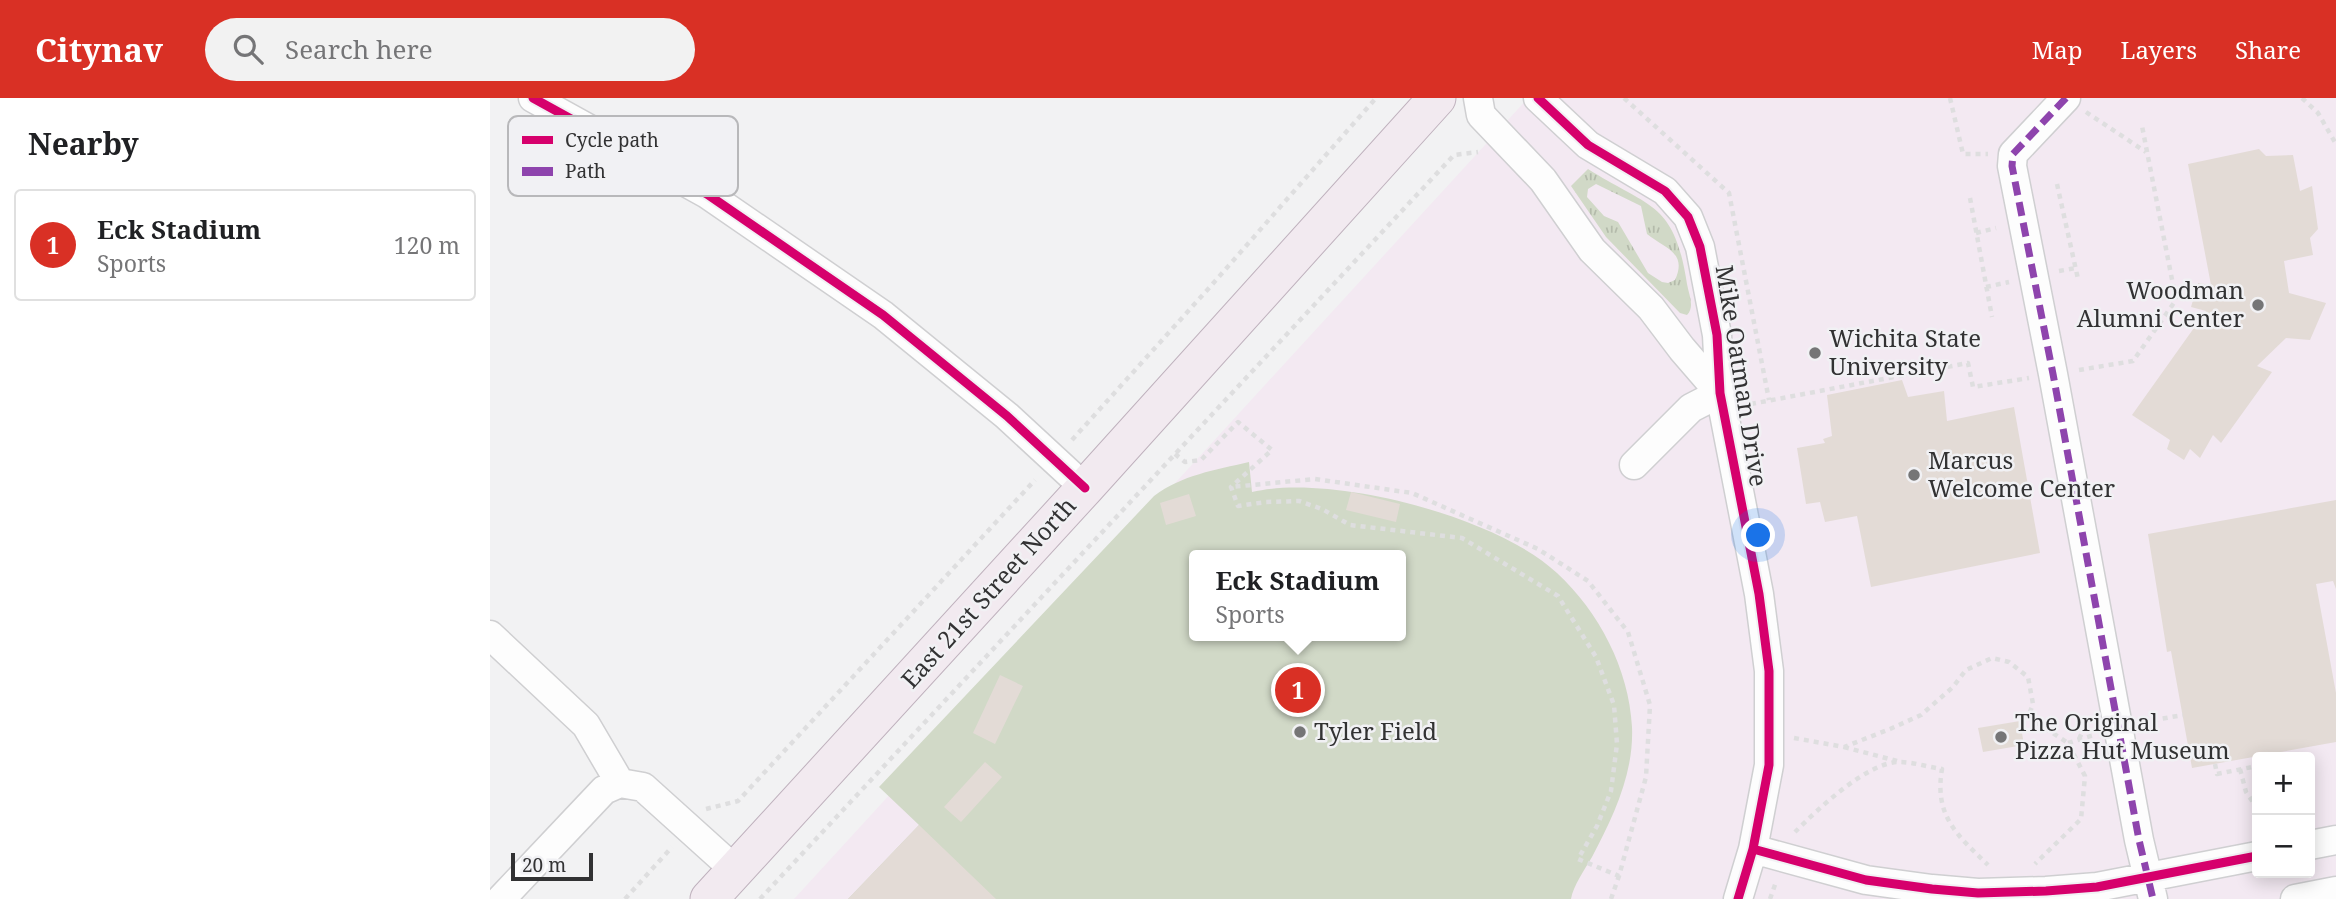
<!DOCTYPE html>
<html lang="en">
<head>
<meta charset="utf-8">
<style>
  :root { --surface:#fff; --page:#f2f2f2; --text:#202124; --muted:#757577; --line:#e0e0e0; --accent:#d93025 }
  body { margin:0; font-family:"Noto Serif",serif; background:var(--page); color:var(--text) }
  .controls { position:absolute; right:21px; bottom:21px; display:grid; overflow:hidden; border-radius:7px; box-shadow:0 4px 18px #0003 }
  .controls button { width:63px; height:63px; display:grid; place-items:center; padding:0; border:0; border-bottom:2px solid var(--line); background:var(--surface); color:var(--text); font:35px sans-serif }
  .scale { position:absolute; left:21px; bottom:18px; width:82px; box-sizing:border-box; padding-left:7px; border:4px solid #323233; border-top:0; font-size:19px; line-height:24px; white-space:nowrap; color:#323233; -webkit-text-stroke:5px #f1f1f4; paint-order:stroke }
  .you { position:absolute; left:1269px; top:438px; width:24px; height:24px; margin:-18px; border:5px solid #fff; border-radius:50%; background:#1a73e8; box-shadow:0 0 0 10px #1a73e833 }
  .badge { display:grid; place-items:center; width:46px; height:46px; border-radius:50%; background:var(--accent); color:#fff; font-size:23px; font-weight:700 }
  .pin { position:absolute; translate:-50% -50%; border:4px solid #fff; box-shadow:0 2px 7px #0006 }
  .popup { position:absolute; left:699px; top:452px; width:217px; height:91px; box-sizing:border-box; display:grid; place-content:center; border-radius:7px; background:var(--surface); filter:drop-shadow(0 2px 5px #0005); font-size:23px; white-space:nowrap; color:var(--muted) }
  .popup b { font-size:26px; color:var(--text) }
  .popup::after { content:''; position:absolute; left:50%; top:100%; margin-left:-14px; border:14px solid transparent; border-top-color:var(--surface) }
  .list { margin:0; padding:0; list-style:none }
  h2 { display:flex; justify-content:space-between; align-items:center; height:91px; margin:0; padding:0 28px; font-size:30px }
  h2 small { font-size:23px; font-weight:400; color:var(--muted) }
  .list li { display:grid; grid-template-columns:46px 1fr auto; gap:21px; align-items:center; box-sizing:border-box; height:112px; margin:0 14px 14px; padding:0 14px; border:2px solid var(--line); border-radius:7px }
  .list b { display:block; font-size:26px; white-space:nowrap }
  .list p { margin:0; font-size:23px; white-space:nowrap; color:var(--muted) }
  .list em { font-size:23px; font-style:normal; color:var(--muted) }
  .icon { flex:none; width:38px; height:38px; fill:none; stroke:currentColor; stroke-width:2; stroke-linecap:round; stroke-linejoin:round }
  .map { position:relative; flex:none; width:1846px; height:801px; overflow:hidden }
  header { display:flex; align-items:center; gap:42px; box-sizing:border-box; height:98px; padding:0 35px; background:var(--accent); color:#fff }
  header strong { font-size:33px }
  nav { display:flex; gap:38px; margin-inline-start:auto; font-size:24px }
  .search { width:490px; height:63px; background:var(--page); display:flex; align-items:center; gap:18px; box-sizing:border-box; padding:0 24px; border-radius:38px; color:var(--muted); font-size:26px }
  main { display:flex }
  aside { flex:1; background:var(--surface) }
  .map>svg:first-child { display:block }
</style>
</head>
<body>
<header>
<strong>Citynav</strong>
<div class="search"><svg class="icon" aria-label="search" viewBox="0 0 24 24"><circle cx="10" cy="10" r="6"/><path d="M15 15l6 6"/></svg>Search here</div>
<nav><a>Map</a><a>Layers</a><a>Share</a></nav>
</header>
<main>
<aside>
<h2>Nearby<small></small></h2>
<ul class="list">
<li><span class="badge">1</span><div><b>Eck Stadium</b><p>Sports</p></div><em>120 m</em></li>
</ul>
</aside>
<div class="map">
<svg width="1846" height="801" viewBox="0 0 1846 801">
  <defs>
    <pattern id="grass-tufts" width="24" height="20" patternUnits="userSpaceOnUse" patternTransform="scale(1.75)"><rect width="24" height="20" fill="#d1d9c7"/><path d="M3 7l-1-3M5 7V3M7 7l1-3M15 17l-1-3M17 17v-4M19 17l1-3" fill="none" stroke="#b4bbab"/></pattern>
  </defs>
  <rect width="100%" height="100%" fill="#f2f2f3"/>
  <path fill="#f3e9f2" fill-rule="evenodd" d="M1038,0H1846V801H304ZM705,457H911V538H705ZM1767,659H1820V775H1767Z"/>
  <path fill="url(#grass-tufts)" fill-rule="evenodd" d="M1098,71C1161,111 1184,103 1197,186C1199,197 1205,209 1197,217L1190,215L1116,139L1081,88ZM1106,86L1151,108L1157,136C1174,150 1198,154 1185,182L1178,185L1172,184L1158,175L1128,124L1114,118L1097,99L1098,91Z"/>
  <path fill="#d1d9c7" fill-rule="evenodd" d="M759,364L762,394C841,375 1008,419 1067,475C1109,514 1139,571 1142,629C1144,676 1123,719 1102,759C1095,771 1083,788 1081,801H358L429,727L389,689L664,398C692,377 725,372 759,364ZM705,457H911V538H705Z"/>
  <path fill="#e3dbd6" d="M1769,51L1776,58L1803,57L1810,93L1822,88L1828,131L1820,140L1823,157L1794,163L1799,195L1836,205L1820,242L1796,240L1767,268L1782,274L1731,345L1723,337L1710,360L1700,351L1694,362L1677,351L1680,342L1642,317L1716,213L1701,209L1708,185L1721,187L1698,66Z
    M1412,282L1418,299L1454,293L1457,323L1524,309L1550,455L1381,489L1367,418L1335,424L1330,404L1316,406L1307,350L1335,345L1333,341L1342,338L1337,297Z
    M861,394L910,406L906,424L856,412Z
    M699,396L706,418L676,427L670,405Z
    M1846,402V491L1843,483L1826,486L1846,595V644L1702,670L1681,553L1677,554L1658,436Z
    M510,577L533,588L505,646L483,635Z
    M1530,623L1534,647L1493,654L1488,630Z
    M495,664L512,679L471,724L454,709Z
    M429,727L506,801H358Z"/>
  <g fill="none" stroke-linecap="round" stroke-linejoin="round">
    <defs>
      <path id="minor" d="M43,0L217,96L393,217L517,318L595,390
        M988,0L991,17L1053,82L1102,152L1161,210L1192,251L1230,295
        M1048,0L1098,47L1175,93L1198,119L1210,149L1227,237L1230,295L1269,496L1279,573V667L1263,751L1248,801
        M1576,0L1523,56L1522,68L1563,276L1649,742L1663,801
        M1144,367L1201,310L1230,295
        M0,537L96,627L130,685
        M1820,747L1846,742
        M1263,751L1376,782L1442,791L1488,795L1556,793L1607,789L1767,758
        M11,801L114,692L130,685L153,689L245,772
        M1805,801L1846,793"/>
      <path id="major" d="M219,801L595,390L947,0"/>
    </defs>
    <use href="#minor" stroke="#cfcfd1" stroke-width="31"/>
    <use href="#major" stroke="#bfb1bd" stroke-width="39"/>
    <path stroke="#dededf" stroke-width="4.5" stroke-dasharray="5 5" stroke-linecap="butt" d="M1134,0L1239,95L1279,302
      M1460,0L1473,56H1498
      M1812,0L1828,15L1846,46
      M1596,14L1656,54
      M1567,86L1588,181
      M1480,100L1502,219
      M1486,135L1506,130
      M1569,173L1586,170
      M1496,189L1519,184
      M1589,272L1643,263L1686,202L1652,28
      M1261,306L1478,265L1483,289L1539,280
      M582,342L719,190L886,0
      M685,356L695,364L711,362L748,324L782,352L741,389L748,408L776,404L809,403L832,411L860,427L972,440L1068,498L1106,559L1124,607L1127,646L1121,693L1107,728L1088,761L1129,778L1156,679L1160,607L1138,534L1098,483L1048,451L922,395L825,381L741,389
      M1653,624L1693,617
      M1304,640L1354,649L1400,631L1431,617L1463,589L1476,572L1502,560L1519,564L1538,579L1543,606L1538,619L1578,645L1595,678L1591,721L1545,766
      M1589,641L1598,622
      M1578,645L1604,637
      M1354,649L1407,663
      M1773,657V659
      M1725,666L1727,676L1767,668
      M1750,671L1756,694L1765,707
      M216,711L248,703L545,382
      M1305,734C1327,712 1377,664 1409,664C1423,664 1438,669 1452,671C1444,718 1467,737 1498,767
      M135,801L182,749
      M270,801L964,57L988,54
      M1121,801L1129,778
      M1280,801L1286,784"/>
    <use href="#minor" stroke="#fdfdfd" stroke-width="28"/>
    <use href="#major" stroke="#f2eaf0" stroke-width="37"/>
    <path stroke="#8e44ad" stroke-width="7" stroke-dasharray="14 7" stroke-linecap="butt" d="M1576,0L1523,56L1522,68L1563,276L1649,742L1663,801"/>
    <defs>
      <path id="cycleway" d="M43,0L217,96L393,217L517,318L595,390
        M1048,0L1098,47L1175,93L1198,119L1210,149L1227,237L1230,295L1269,496L1279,573V667L1263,751L1248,801
        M1263,751L1376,782L1442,791L1488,795L1556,793L1607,789L1767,758"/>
    </defs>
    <use href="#cycleway" stroke="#f1f1f4" stroke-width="13"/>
    <use href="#cycleway" stroke="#d6006c" stroke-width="9"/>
  </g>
  <g fill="#757576" stroke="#f1f1f4" stroke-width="2.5">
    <circle cx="1768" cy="207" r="7"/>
    <circle cx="1325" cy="255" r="7"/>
    <circle cx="1424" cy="377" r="7"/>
    <circle cx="810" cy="634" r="7"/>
    <circle cx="1511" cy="639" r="7"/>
  </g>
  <g text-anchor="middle" stroke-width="5" stroke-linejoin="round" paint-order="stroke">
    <g font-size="24" fill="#323233" stroke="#f1f1f4" text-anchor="start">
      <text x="1754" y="201" text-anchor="end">Woodman<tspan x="1754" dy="28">Alumni Center</tspan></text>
      <text x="1339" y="249">Wichita State<tspan x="1339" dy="28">University</tspan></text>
      <text x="1438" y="371">Marcus<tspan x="1438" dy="28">Welcome Center</tspan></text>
      <text x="1525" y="633">The Original<tspan x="1525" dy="28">Pizza Hut Museum</tspan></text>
      <text x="824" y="642">Tyler Field</text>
    </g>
    <g font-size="24" fill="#323233" stroke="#f1f1f4">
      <text transform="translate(1251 278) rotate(81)" y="8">Mike Oatman Drive</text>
      <text transform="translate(499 495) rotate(-48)" y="8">East 21st Street North</text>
    </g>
  </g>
  <rect x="18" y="18" width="230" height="80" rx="10" fill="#f1f1f4" stroke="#b8b8ba" stroke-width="2"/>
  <rect x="32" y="38" width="31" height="8" fill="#d6006c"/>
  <rect x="32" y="69" width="31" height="9" fill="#8e44ad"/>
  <g font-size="19" fill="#323233">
    <text x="75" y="49">Cycle path</text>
    <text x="75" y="80">Path</text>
  </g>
</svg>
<div class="controls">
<button>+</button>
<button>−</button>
</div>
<div class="scale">20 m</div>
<div class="you"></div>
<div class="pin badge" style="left:808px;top:592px">1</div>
<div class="popup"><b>Eck Stadium</b>Sports</div>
</div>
</main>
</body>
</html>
